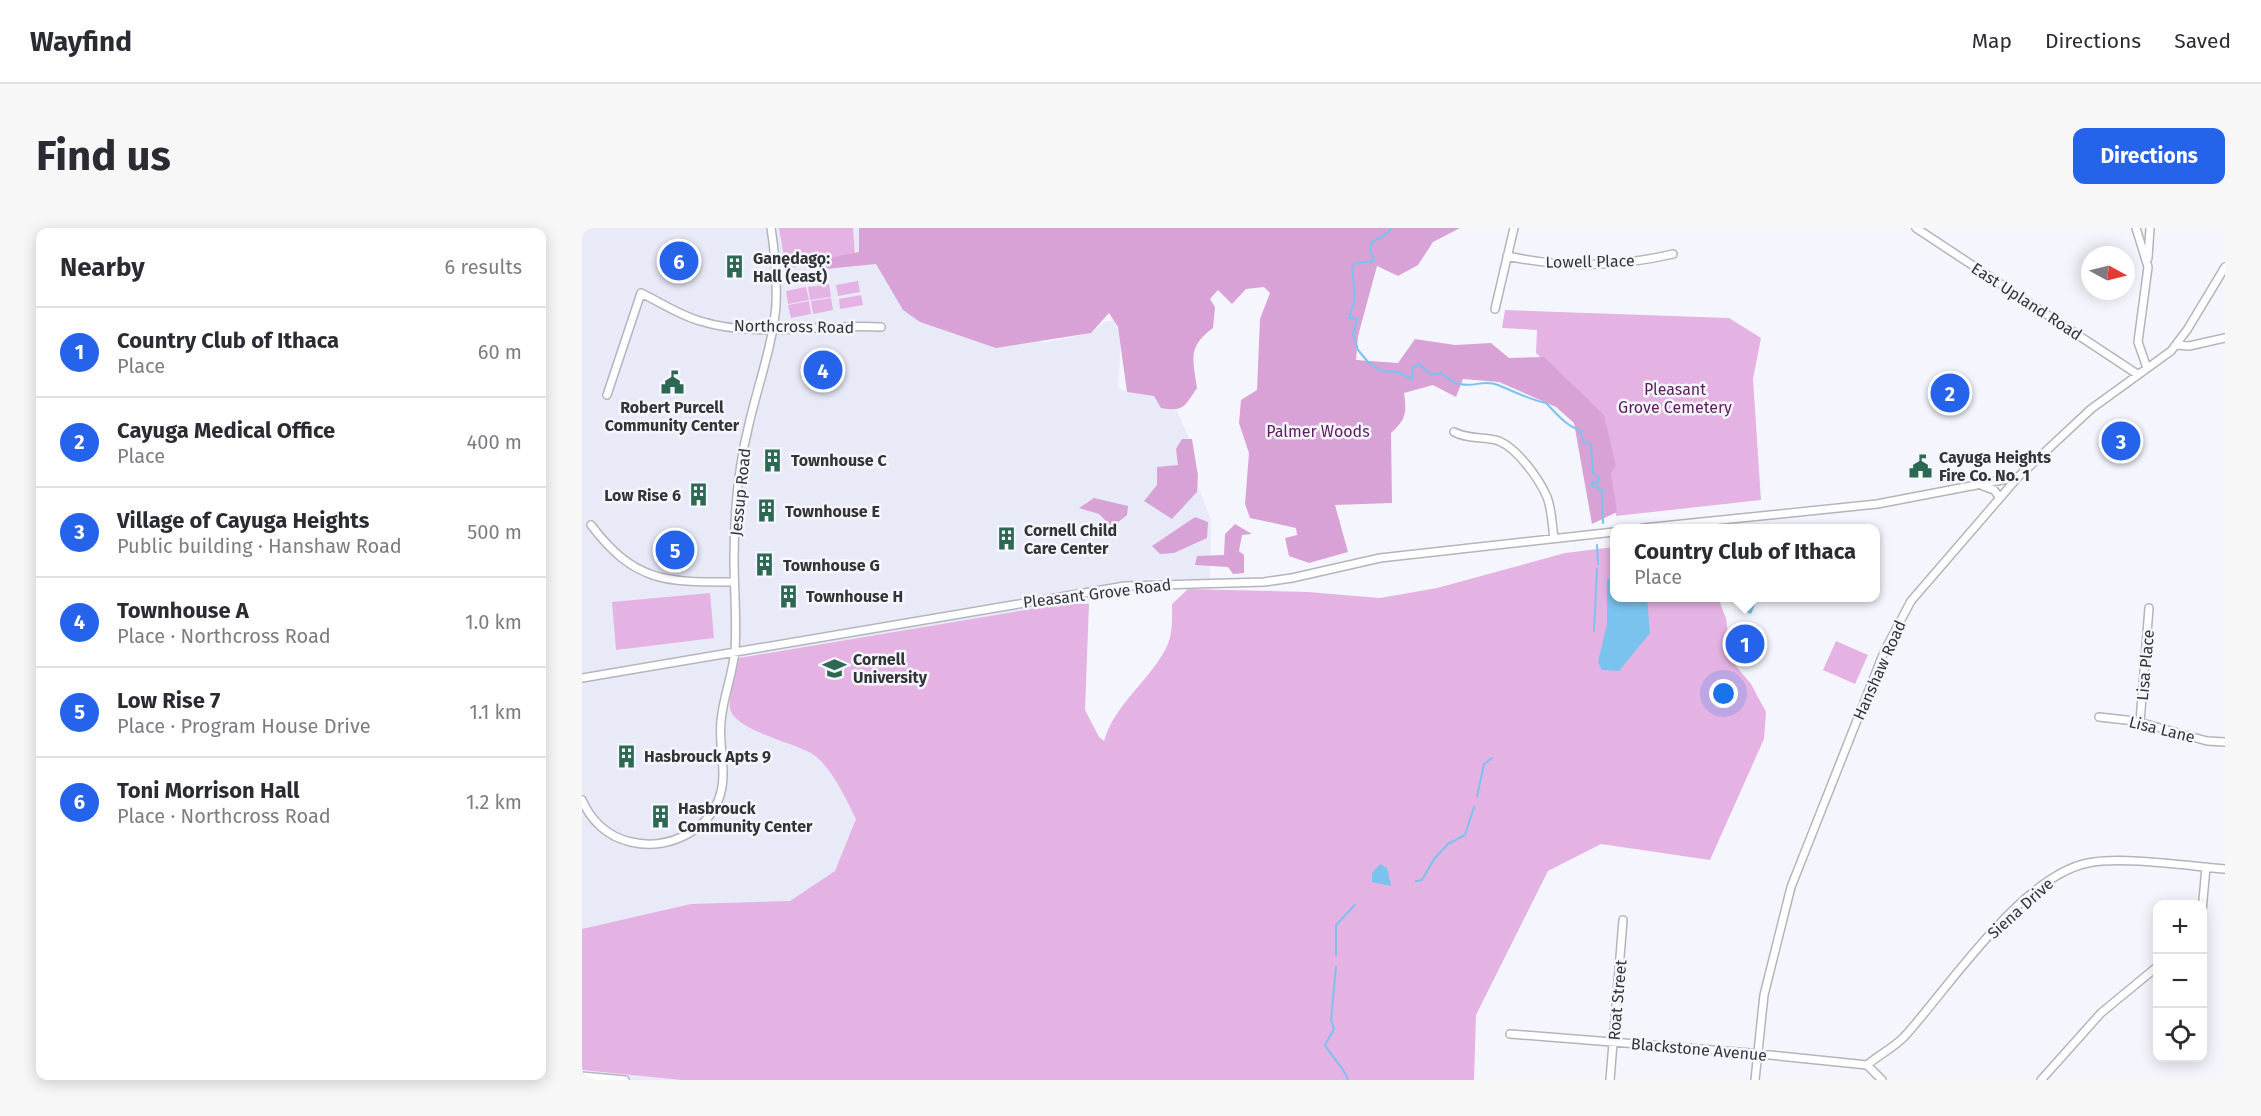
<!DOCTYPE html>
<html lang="en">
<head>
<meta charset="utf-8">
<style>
  :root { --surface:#fff; --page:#f7f7f7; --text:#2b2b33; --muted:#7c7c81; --line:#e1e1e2; --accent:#2563eb }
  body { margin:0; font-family:"Fira Sans",sans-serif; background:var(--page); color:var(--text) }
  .controls { position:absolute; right:18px; bottom:18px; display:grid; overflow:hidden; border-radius:12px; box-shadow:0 3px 15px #0003 }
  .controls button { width:54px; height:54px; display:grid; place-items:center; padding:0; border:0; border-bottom:2px solid var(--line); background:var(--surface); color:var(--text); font:30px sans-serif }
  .compass { position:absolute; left:1499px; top:18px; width:54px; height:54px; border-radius:50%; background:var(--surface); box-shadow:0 3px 15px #0003; rotate:97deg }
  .you { position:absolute; left:1142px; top:466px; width:21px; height:21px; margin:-15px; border:4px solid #fff; border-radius:50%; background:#1a73e8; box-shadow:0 0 0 9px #1a73e833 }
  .badge { display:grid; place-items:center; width:39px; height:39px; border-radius:50%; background:var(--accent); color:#fff; font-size:20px; font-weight:700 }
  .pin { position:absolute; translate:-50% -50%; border:3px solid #fff; box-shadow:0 2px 6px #0006 }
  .popup { position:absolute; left:1028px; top:296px; width:270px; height:78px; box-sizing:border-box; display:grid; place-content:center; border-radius:12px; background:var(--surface); filter:drop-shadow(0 2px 4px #0005); font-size:20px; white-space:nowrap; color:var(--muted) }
  .popup b { font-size:22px; color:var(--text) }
  .popup::after { content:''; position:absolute; left:50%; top:100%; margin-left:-12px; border:12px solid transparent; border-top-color:var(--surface) }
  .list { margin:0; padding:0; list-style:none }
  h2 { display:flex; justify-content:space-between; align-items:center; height:78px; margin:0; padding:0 24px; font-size:26px }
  h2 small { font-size:20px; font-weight:400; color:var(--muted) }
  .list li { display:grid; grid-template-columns:39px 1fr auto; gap:18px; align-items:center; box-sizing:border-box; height:90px; padding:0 24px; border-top:2px solid var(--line) }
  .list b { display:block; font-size:22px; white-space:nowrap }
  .list p { margin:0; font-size:20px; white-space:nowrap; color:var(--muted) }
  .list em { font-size:20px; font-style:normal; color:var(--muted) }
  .icon { flex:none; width:33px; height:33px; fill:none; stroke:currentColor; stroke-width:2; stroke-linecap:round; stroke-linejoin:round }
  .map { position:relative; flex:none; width:1643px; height:852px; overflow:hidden; border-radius:12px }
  header { display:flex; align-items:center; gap:36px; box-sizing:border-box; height:84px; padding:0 30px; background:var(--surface); border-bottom:2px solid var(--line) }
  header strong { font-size:28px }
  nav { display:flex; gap:33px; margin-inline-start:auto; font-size:21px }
  .intro { display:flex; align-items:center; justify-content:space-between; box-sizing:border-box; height:144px; padding:0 36px }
  h1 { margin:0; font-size:42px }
  .button { padding:15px 27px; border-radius:12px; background:var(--accent); color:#fff; font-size:21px; font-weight:700 }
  main { display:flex; gap:36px; padding:0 36px }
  aside { flex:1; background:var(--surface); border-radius:12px; box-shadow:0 3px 15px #0003 }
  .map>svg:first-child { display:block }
</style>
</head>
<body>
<header>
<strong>Wayfind</strong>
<nav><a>Map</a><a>Directions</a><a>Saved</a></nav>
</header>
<div class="intro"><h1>Find us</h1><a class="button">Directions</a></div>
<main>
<aside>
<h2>Nearby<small>6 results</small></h2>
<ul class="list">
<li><span class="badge">1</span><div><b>Country Club of Ithaca</b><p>Place</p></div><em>60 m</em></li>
<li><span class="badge">2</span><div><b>Cayuga Medical Office</b><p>Place</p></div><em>400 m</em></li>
<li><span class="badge">3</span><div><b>Village of Cayuga Heights</b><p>Public building · Hanshaw Road</p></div><em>500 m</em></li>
<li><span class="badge">4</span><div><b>Townhouse A</b><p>Place · Northcross Road</p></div><em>1.0 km</em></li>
<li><span class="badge">5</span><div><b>Low Rise 7</b><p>Place · Program House Drive</p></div><em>1.1 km</em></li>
<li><span class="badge">6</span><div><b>Toni Morrison Hall</b><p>Place · Northcross Road</p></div><em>1.2 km</em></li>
</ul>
</aside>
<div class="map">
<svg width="1643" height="852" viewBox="0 0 1643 852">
  <rect width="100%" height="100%" fill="#f5f6fd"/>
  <path fill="#e8eaf8" d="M0,0H451L460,115L509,105L524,93H532L539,109L536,160L545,164L565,165L573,168L579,180L595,183L607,210L614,252L629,292L628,351H566L507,360L503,482L517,509L522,513L474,852H8L9,843L0,842Z"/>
  <path fill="#e5b3e3" d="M197,0H271L273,27L204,41Z
    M276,53L278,64L256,68L254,57Z
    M247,56L249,69L228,72L226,59Z
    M224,59L227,72L206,76L204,63Z
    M279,67L281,77L258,81L257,71Z
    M249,70L251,82L231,86L229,73Z
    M227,73L229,86L209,90L206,77Z
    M923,82L1147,90L1179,110L1171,151L1179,272L1034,288L1026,227L985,156L954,125L955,102L920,100Z
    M1032,319V370H1136L1144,390L1149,432L1169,456L1184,484L1182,511L1128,632L1019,616L966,643L894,787L892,852H100L0,842V701L109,676L208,673L253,643L274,591C264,571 248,535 227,524C210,515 151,501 148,480C146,469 155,442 157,430L479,376H507L503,482L517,509L522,513C533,475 569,452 585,418C591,405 590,390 590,376L606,361L726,364L798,370L855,360L983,325Z
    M128,365L132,410L34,422L30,374Z
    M1254,413L1286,427L1273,456L1241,442Z"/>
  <path fill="#d9a2d6" d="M277,0H878L851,14L836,37L816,48L795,38L776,108L774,132L816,135L833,111L873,117L909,115L927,130L962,129L1022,187L1034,238L1029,245L1035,284L1010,296L992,195L974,179L917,154L881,151L874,169L851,157L822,165C825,185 824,192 809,205L810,275L753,277L766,324L727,335L707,328L703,310L715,307L714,300L668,290L663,276L667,225L657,195L659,172L675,162L678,91L688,65L682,59L664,61L650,76L636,62L628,71L633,79L631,100C605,119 611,131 615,160C602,179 602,184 579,180L572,168L545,164L536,99L527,85L509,105L414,120L338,94L321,82L294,36L243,41V31L277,24Z
    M600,211H610L616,248L615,264L590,291L562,273L575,257V239L596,237L594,221Z
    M512,270L546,278L545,287L530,299L517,286L497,280Z
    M613,289L626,294L625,310L592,325L578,326L570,318Z
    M653,296L670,306L660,307L657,323L662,327V345L651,346L646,339L613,337L615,328L642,327L643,306Z"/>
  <path fill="#7ac3ee" d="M1032,347V370H1065L1068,405L1037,443L1020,442L1016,434L1025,396V352Z
    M1165,370H1176L1169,386L1160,382Z
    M798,636L805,640L809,658L790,654V645Z"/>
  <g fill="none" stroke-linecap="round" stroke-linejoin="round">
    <path stroke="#7ac3ee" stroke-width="2" d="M809,0L805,6L790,14L788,21L792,33L774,35L770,39L773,71L767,90L775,91L771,106L776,122L786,134L799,143L816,144L830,151L831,139L837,136L849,147L859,145C885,168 896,149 916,157C933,164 946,171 964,175C974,185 984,198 998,202L1002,214L1009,217L1011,245L1017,250L1016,256L1011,254L1009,257L1020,262L1021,295
      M1015,317L1016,336
      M1012,403L1015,341
      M895,568L902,536L910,530
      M834,653L840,652L852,631L866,616L883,607L892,579
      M754,727V697L773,677
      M754,739L749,792L752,801L743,817C749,828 764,842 766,852"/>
    <defs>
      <path id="minor" d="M1334,0L1555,146
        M1554,0L1566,39L1556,114L1565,140
        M925,28C980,40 1036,39 1091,26
        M1566,30L1568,0
        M913,81L932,0
        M1595,117L1607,118L1643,110
        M25,167L59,65C78,74 97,87 118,93C176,111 240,95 299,99
        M872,204C887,212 902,208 917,213C936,221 957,251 965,269C970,282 970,297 972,310
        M1401,258L1412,262L1418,270
        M9,297C53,355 84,354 152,354
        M1061,300L1295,276L1436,249
        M0,450L543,358L682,354L710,350L798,330L1032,304
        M1517,489L1553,493L1625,513L1643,514
        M1558,494L1567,380
        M0,572C9,593 26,609 49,614C83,622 122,606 136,573C147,547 136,520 139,493C141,469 151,446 153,422C155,392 152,361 152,331C152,286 156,240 167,196C176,157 191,116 194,77C195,51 193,25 189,0
        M1620,683L1624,639
        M928,806L1168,825L1285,837L1300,852
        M1285,837C1297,827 1311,820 1322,809C1366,761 1439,648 1506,635C1540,628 1606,638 1643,641
        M0,848L43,852
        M1028,852L1041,692
        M1173,852L1182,767L1209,659L1302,424L1329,373L1436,249L1509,181L1589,123L1605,102L1643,39
        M1459,852L1519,785L1576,738"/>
    </defs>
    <use href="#minor" stroke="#b4b5bc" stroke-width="10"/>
    <use href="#minor" stroke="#fff" stroke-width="7"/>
  </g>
  <defs>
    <symbol id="building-bare" viewBox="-9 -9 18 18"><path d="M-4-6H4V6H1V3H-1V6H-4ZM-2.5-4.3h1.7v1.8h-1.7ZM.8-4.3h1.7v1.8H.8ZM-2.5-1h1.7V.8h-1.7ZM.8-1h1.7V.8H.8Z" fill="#2d6852" stroke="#f5f6fd" stroke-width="2.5" paint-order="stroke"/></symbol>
    <symbol id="civic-bare" viewBox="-9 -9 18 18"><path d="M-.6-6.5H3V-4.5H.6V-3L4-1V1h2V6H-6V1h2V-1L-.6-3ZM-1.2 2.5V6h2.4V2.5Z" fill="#2d6852" stroke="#f5f6fd" stroke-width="2.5" paint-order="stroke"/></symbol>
    <symbol id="university-bare" viewBox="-9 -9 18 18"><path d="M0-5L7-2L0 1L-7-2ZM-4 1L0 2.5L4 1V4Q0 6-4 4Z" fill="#2d6852" stroke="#f5f6fd" stroke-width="2.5" paint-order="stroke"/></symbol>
  </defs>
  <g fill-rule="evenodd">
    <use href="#building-bare" x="136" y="22" width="33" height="33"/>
    <use href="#civic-bare" x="74" y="138" width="33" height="33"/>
    <use href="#building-bare" x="174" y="216" width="33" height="33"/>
    <use href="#civic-bare" x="1322" y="222" width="33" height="33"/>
    <use href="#building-bare" x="100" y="250" width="33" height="33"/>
    <use href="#building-bare" x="168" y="266" width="33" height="33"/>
    <use href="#building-bare" x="408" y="294" width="33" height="33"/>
    <use href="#building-bare" x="166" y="320" width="33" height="33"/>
    <use href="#building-bare" x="190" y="352" width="33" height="33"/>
    <use href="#university-bare" x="236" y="424" width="33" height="33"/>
    <use href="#building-bare" x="28" y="512" width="33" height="33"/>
    <use href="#building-bare" x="62" y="572" width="33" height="33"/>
  </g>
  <g text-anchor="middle" stroke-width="5" stroke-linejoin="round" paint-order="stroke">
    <g font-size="16" font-weight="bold" fill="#343437" stroke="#f5f6fd" text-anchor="start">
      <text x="171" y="36">Ganędagǫ:<tspan x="171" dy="18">Hall (east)</tspan></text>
      <text x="90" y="185" text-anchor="middle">Robert Purcell<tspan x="90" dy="18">Community Center</tspan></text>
      <text x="1357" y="235">Cayuga Heights<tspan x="1357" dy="18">Fire Co. No. 1</tspan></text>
      <text x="209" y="238">Townhouse C</text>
      <text x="99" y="273" text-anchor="end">Low Rise 6</text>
      <text x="203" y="289">Townhouse E</text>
      <text x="442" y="308">Cornell Child<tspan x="442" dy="18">Care Center</tspan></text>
      <text x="201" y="343">Townhouse G</text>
      <text x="224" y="374">Townhouse H</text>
      <text x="271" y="437">Cornell<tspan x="271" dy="18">University</tspan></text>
      <text x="62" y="534">Hasbrouck Apts 9</text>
      <text x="96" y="586">Hasbrouck<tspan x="96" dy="18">Community Center</tspan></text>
    </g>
    <g font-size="16" fill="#343437" stroke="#f5f6fd">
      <text transform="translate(1008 33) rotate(-1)" y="6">Lowell Place</text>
      <text transform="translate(1445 73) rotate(33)" y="6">East Upland Road</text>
      <text transform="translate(212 98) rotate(1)" y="6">Northcross Road</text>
      <text transform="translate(158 264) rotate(-84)" y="6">Jessup Road</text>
      <text transform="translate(515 365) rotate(-7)" y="6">Pleasant Grove Road</text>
      <text transform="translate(1563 437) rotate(-85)" y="6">Lisa Place</text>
      <text transform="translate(1297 442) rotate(-66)" y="6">Hanshaw Road</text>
      <text transform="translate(1580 501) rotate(14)" y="6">Lisa Lane</text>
      <text transform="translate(1438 680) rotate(-42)" y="6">Siena Drive</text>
      <text transform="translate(1035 772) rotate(-85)" y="6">Roat Street</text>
      <text transform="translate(1117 821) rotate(5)" y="6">Blackstone Avenue</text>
    </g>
    <g font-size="16" fill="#5d1c5d" stroke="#f5f6fd">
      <text x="1093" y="167">Pleasant<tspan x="1093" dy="18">Grove Cemetery</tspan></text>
      <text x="736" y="209">Palmer Woods</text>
    </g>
  </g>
</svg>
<div class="controls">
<button>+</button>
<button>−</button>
<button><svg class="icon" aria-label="locate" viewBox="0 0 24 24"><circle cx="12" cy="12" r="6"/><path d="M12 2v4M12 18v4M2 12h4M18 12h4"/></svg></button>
</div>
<svg class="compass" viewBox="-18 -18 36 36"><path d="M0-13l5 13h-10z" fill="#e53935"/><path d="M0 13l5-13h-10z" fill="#7c7c81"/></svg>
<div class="you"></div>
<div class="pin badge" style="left:1163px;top:416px">1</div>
<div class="popup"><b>Country Club of Ithaca</b>Place</div>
<div class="pin badge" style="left:1368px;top:165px">2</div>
<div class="pin badge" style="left:1539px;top:213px">3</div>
<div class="pin badge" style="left:241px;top:142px">4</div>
<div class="pin badge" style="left:93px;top:322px">5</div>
<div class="pin badge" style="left:97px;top:33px">6</div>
</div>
</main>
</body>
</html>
